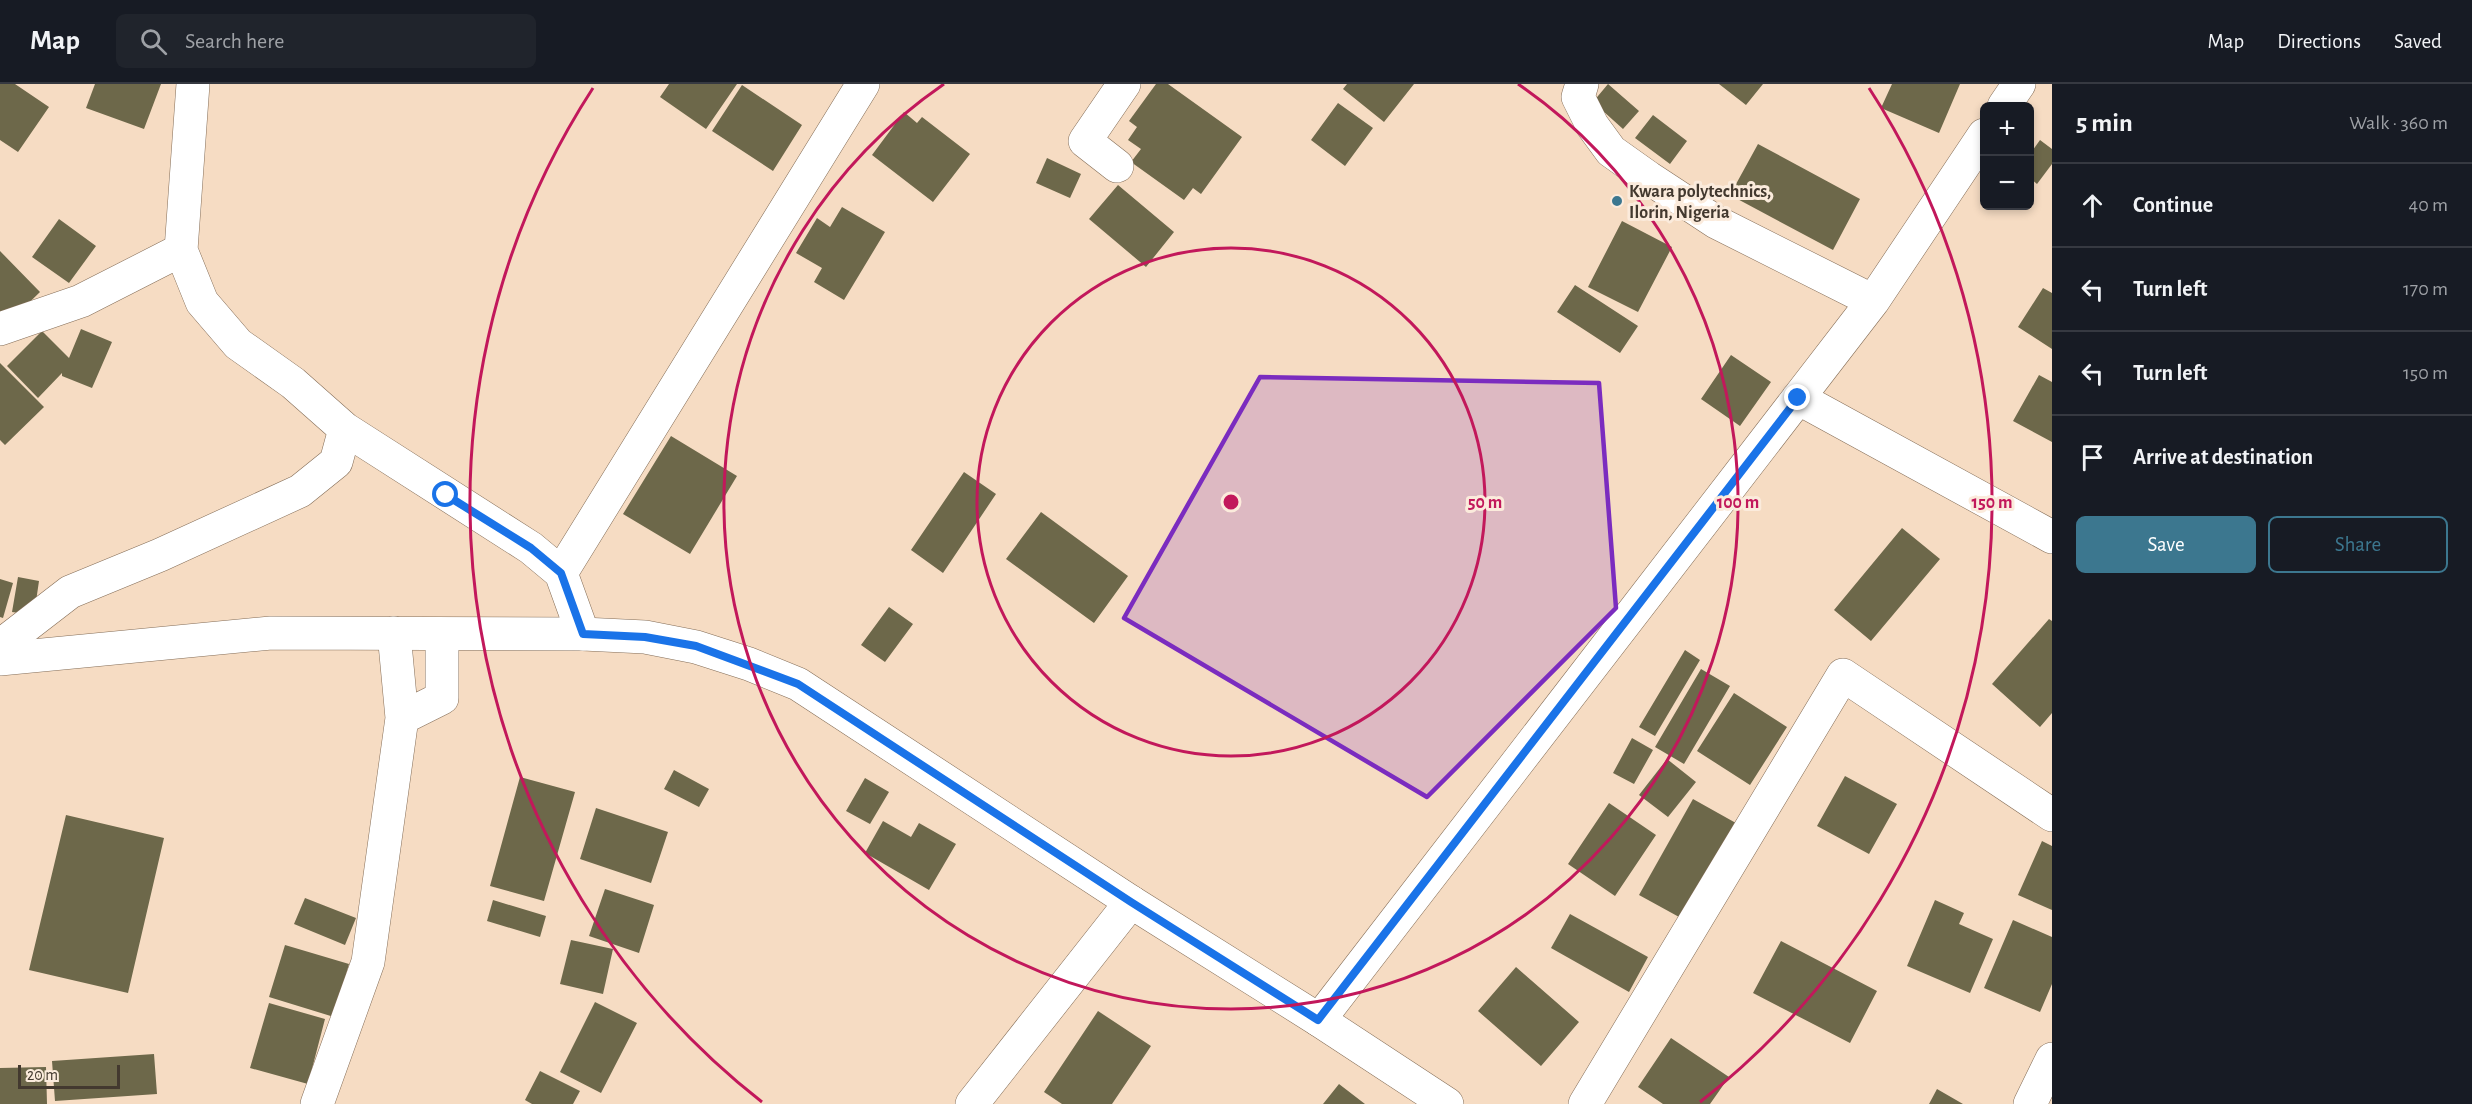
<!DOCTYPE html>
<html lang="en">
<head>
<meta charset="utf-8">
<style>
  :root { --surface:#171b24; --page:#20242c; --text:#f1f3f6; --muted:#9ea1a6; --line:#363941; --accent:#3c778f }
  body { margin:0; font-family:"Alegreya Sans",sans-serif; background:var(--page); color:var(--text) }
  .controls { position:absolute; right:18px; top:18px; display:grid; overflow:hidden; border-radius:9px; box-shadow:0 3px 9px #0003 }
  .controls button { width:54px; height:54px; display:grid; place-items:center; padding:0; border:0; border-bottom:2px solid var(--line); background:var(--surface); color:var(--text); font:30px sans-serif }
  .scale { position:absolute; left:18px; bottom:15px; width:102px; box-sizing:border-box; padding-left:6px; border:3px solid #43392f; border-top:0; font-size:16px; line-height:21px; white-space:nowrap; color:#43392f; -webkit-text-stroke:4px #fbebdc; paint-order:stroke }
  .stop { position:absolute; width:18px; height:18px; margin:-14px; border:4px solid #1a73e8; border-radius:50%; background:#fff }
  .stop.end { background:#1a73e8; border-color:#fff; box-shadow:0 2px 6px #0008 }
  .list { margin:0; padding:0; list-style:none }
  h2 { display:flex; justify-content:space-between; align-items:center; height:78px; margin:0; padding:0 24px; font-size:26px }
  h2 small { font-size:20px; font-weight:400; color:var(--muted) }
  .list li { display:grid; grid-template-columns:39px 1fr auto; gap:18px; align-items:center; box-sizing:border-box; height:84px; padding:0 24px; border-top:2px solid var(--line) }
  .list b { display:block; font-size:22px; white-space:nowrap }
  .list em { font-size:20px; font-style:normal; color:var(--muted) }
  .actions { display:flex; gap:12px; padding:18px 24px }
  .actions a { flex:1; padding:14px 0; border:2px solid var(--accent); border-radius:9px; text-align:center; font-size:21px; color:var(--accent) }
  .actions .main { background:var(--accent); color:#fff }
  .icon { flex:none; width:33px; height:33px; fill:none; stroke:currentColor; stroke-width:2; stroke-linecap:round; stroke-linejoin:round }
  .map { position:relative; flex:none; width:2052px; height:1020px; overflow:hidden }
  header { display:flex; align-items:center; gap:36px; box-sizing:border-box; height:84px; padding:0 30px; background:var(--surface); border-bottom:2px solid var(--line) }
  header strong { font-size:28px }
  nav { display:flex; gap:33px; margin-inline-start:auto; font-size:21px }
  .search { width:420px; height:54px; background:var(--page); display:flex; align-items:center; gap:15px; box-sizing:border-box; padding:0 21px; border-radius:9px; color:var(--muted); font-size:22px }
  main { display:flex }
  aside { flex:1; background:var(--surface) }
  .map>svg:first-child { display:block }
</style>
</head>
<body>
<header>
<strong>Map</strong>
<div class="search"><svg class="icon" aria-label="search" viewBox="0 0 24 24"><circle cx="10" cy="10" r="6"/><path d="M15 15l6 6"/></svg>Search here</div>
<nav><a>Map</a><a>Directions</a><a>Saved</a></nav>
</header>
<main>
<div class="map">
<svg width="2052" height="1020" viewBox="0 0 2052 1020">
  <rect width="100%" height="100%" fill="#f6dcc3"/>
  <path fill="#6d684a" d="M0,0H15L49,23L18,68L0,56Z
    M95,0H161L144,45L86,24Z
    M669,0H737L706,45L660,13Z
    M1156,0H1168L1242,53L1201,110L1193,104L1184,116L1131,78L1141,65L1128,56L1137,43L1129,37Z
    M1347,0H1414L1384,38L1343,5Z
    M1608,0L1639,27L1623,45L1593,18Z
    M1719,0H1763L1746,21Z
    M1892,0H1960L1939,49L1881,24Z
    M742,1L802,41L773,87L712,47Z
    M1338,19L1373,44L1345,82L1311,56Z
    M904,28L917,39L922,33L970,70L933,118L872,71Z
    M1653,31L1687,57L1670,80L1635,54Z
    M2040,56L2052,65V80L2037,100L2030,94V70Z
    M1758,60L1860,115L1833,166L1730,111Z
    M1047,74L1081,90L1070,114L1036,99Z
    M1118,101L1174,148L1146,183L1089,135Z
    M842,123L885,148L844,216L814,198L822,184L796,169L817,134L830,143Z
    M59,135L96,162L69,199L32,173Z
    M1622,137L1672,163L1638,228L1588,203Z
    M0,167L40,208L4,243L0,239Z
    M1575,201L1638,242L1620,269L1557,228Z
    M2043,204L2052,209V265L2018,243Z
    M81,245L112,258L92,304L62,292V289L38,314L7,282L42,247L69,274Z
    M1731,271L1771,298L1740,342L1701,315Z
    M0,279L44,323L5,361L0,356Z
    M2039,291L2052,298V358L2013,337Z
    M671,352L737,392L690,470L623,430Z
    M964,388L996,410L943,489L911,466Z
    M1041,428L1128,492L1094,539L1006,475Z
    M1902,444L1940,475L1871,557L1834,526Z
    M18,493L39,497L34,531L12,528Z
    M0,495L13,499L3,534L0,533Z
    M889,523L913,540L885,578L861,561Z
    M2049,535L2052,537V629L2040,643L1992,600Z
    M1685,566L1700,576L1655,652L1639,643Z
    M1701,585L1730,602L1684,680L1655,663Z
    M1734,609L1787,643L1750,701L1697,667Z
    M1632,654L1653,666L1634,700L1613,689Z
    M1667,675L1696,698L1668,733L1639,711Z
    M674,686L709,705L699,723L664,705Z
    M1845,692L1897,720L1869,770L1817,742Z
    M520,693L575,708L544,817L490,802Z
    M865,694L889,708L870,740L846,727Z
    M1693,715L1743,743L1690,839L1639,811Z
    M1609,719L1656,751L1615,812L1568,780Z
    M596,724L668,748L651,799L580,775Z
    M66,731L164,754L128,909L29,886Z
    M883,737L911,753L919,739L956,760L929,806L865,769Z
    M2042,757L2052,762V826L2018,811Z
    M605,805L654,821L639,869L589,852Z
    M305,814L356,834L345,861L294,840Z
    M493,816L546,832L540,853L487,837Z
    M1935,816L1964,829L1959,840L1993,855L1970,909L1907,882Z
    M1570,830L1648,873L1629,908L1551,864Z
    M2013,836L2052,853V900L2040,928L1984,904Z
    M571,856L613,865L603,910L560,900Z
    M1781,857L1877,907L1850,959L1753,909Z
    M285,861L349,880L334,933L269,913Z
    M1516,883L1579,938L1541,982L1478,927Z
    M595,918L637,939L601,1009L560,988Z
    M269,919L325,935L308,1000L250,984Z
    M1098,927L1151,962L1112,1020H1062L1044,1008Z
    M1671,954L1729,993L1710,1020H1663L1638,1003Z
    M154,970L157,1010L55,1017L52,977Z
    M46,983L47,1020H0V984Z
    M540,987L580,1007L573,1020H532L525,1016Z
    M1339,1000L1365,1020H1323Z
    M1937,1005L1963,1020H1929Z"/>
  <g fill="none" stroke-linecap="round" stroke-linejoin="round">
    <defs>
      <path id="minor" d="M193,0L181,166L202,218L238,260L293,299L345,345L531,464L561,489L583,550
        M1582,0L1578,13L1592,41L1611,67L1649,94L1716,138L1873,217
        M2004,22L2019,0
        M1117,82L1085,57L1124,0
        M0,245L81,217L181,166
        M1798,314L2052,453
        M561,489L863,0
        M394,549L402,634
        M0,562L70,508L160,471L300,407L336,378L345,345
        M1319,936L1873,217L1984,51
        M317,1020L368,878L402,634L442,614V550
        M972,1020L1131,818
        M1585,1020L1843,591L2052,731
        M2030,1020L2052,975"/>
      <path id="tertiary" d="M0,575L271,549L583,550L645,553L696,563L749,580L798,600L1131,818L1319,936L1447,1020"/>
    </defs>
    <use href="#minor" stroke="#846d57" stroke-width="34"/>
    <use href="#tertiary" stroke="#846d57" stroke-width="34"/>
    <use href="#minor" stroke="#fff" stroke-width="33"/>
    <use href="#tertiary" stroke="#fff" stroke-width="33"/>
  </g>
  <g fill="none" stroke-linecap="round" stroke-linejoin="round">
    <path stroke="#1a73e8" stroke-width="8" d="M446,411L531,464L561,489L583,550L645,553L696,562L798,600L1131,818L1318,936L1798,314"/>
  </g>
  <path fill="#7b2cbf" fill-opacity="0.2" stroke="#7b2cbf" stroke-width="4.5" stroke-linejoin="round" d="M1260,293L1599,299L1616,524L1427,713L1124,534Z"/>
  <g fill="none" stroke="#c2185b" stroke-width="3">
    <circle cx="1231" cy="418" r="254"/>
    <path d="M1518 0A507 507 0 1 1 944 0"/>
    <path d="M762 1018A761 761 0 0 1 593 4M1869 4A761 761 0 0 1 1700 1018"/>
  </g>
  <circle fill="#3c778f" stroke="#fbebdc" stroke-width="2" cx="1617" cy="117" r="6"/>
  <g text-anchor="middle" stroke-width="6" stroke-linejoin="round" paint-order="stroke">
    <g font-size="18" font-weight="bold" fill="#43392f" stroke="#fbebdc" text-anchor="start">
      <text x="1629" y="113">Kwara polytechnics,<tspan x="1629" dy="21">Ilorin, Nigeria</tspan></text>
    </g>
  </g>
  <circle cx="1231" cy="418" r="9" fill="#c2185b" stroke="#fbebdc" stroke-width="3"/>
  <g font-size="18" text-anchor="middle" font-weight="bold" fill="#c2185b" stroke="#fbebdc" stroke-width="6" stroke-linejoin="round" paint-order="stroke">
    <text x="1485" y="424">50 m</text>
    <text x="1738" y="424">100 m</text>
    <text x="1992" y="424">150 m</text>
  </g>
</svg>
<div class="controls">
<button>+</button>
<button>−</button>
</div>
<div class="scale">20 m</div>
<div class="stop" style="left:446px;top:411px"></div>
<div class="stop end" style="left:1798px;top:314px"></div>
</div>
<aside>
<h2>5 min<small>Walk · 360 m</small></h2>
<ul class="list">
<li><svg class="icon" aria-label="ahead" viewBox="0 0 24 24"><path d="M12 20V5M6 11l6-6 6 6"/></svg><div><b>Continue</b></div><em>40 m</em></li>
<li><svg class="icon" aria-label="left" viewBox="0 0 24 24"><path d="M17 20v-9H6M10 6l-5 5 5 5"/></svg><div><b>Turn left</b></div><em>170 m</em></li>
<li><svg class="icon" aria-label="left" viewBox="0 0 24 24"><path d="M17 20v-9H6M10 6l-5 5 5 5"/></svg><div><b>Turn left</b></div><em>150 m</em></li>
<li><svg class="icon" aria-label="arrive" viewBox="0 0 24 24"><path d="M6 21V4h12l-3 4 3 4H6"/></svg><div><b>Arrive at destination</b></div></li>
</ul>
<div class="actions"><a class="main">Save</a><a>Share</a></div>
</aside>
</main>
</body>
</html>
